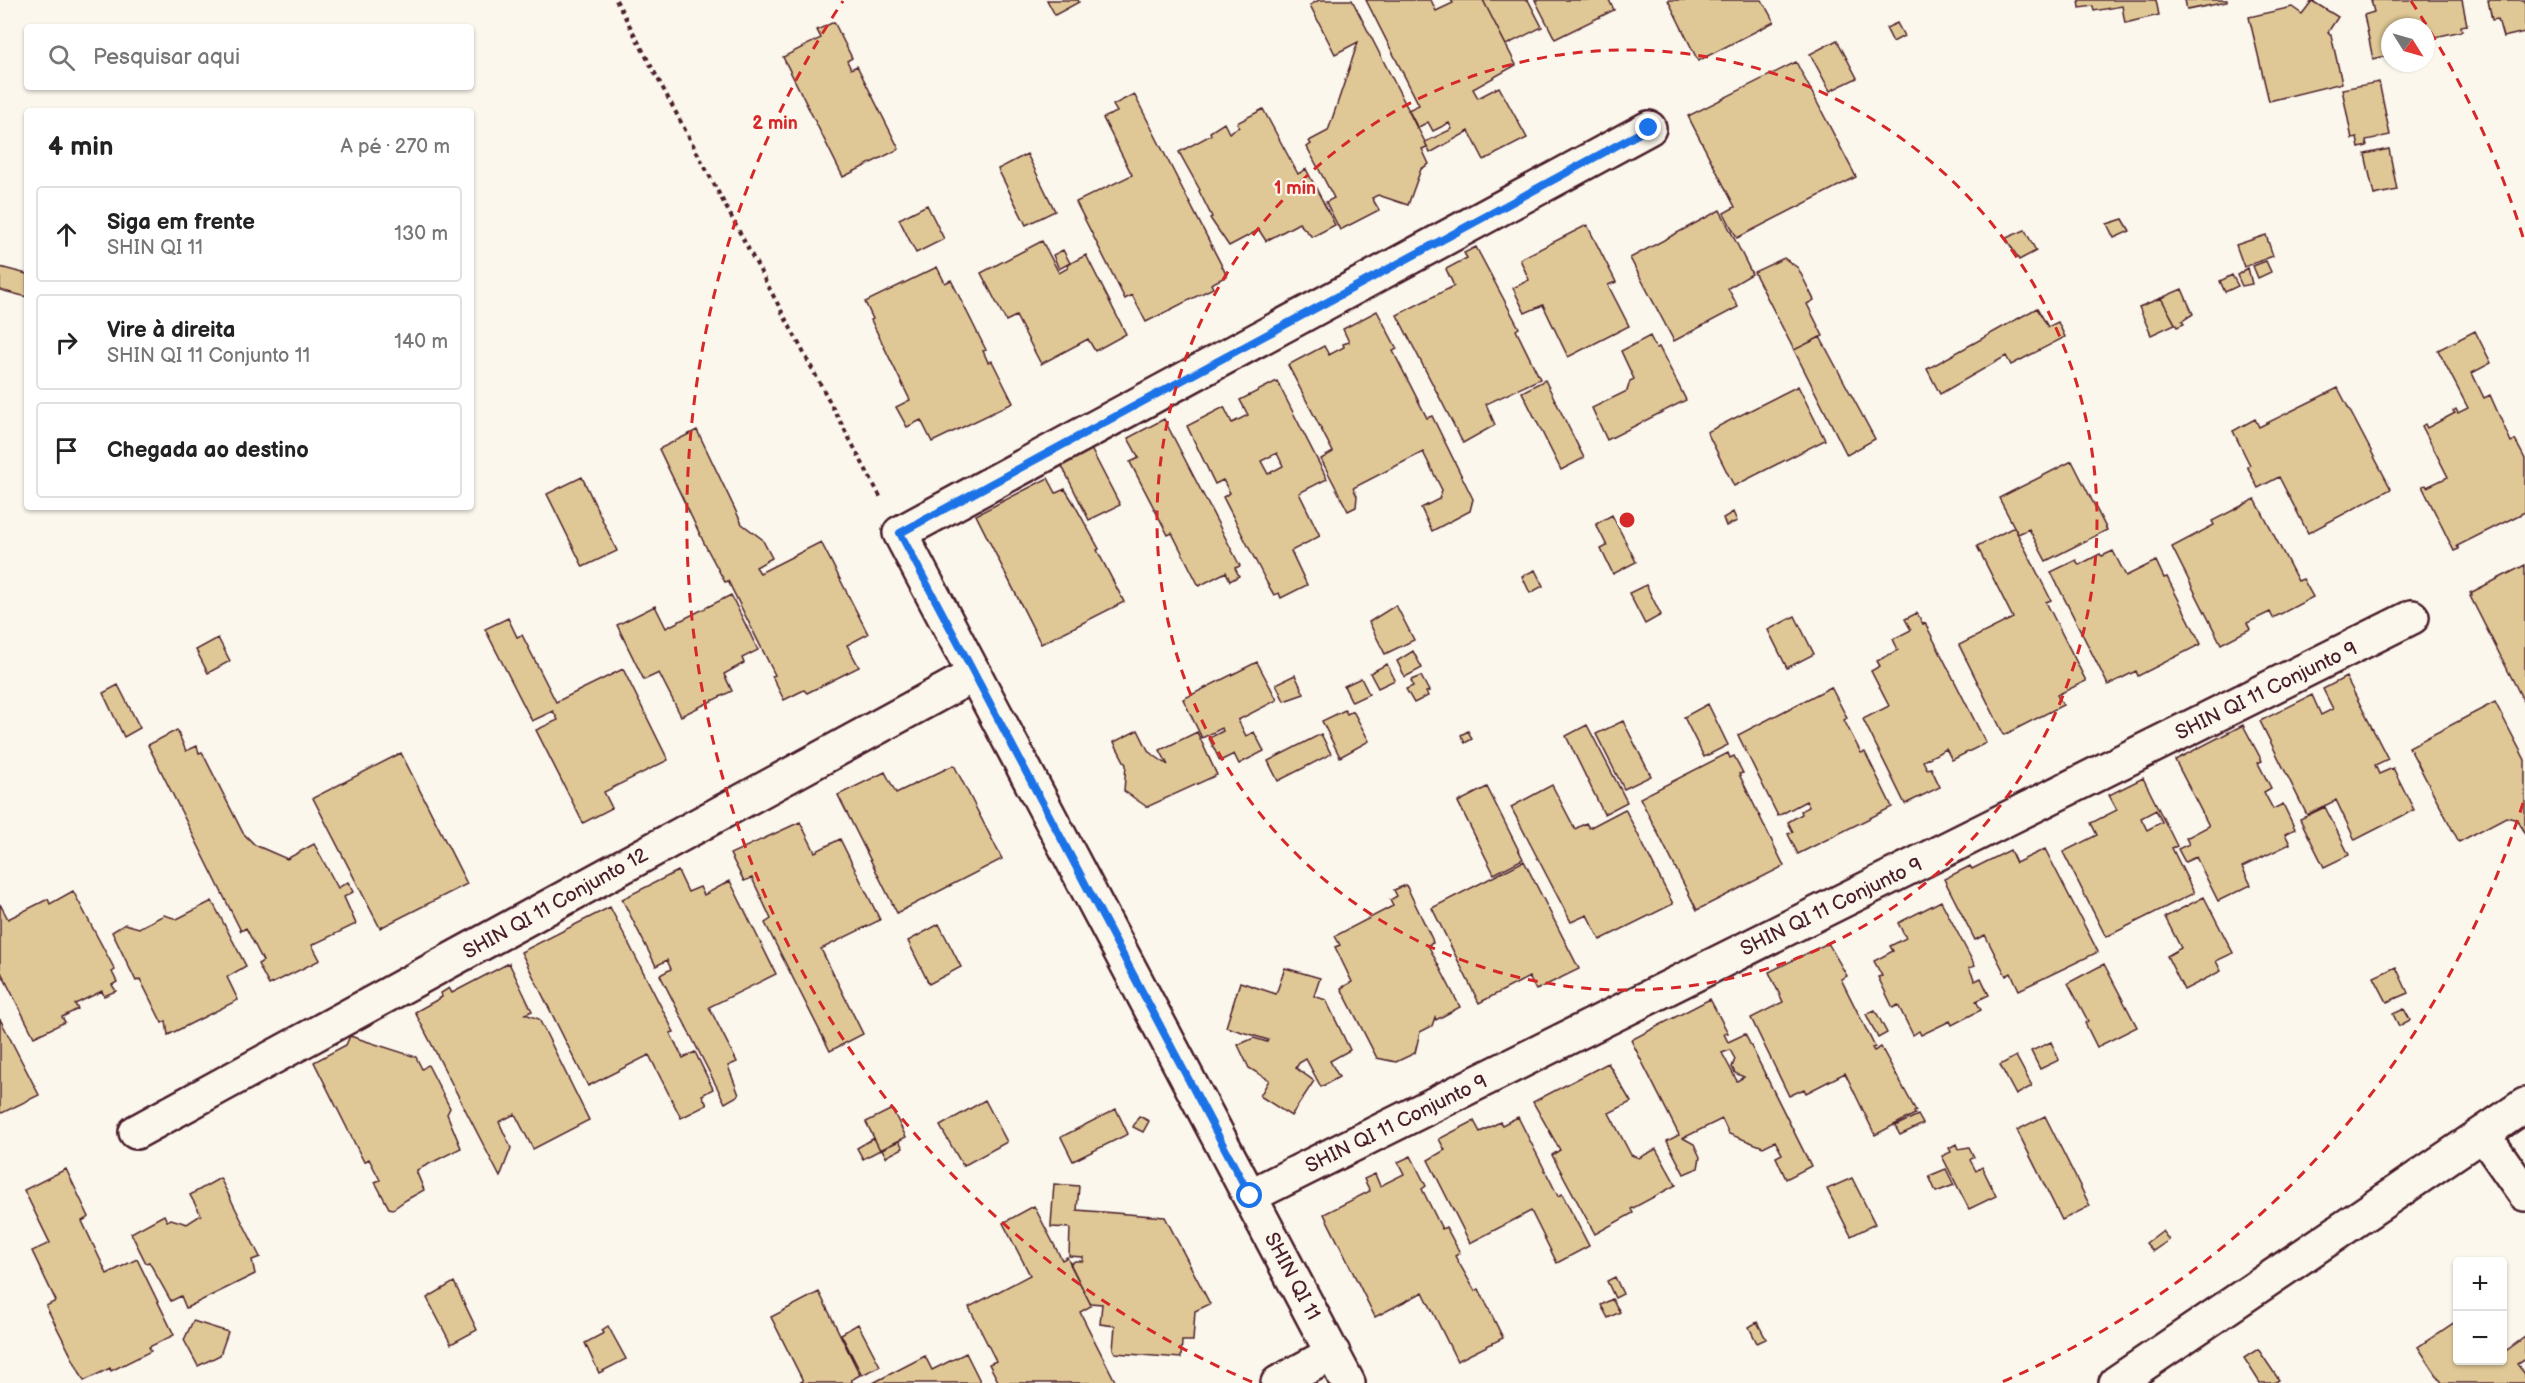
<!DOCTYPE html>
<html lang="pt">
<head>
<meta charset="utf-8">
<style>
  :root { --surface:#fff; --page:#f6f6f6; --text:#222; --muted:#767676; --line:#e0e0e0 }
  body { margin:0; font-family:"Balsamiq Sans",sans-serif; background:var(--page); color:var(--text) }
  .controls { position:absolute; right:18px; bottom:18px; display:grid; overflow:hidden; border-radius:6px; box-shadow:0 2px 4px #0004 }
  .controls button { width:54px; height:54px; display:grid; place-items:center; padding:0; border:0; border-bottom:2px solid var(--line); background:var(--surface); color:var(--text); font:30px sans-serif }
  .compass { position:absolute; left:2381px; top:18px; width:54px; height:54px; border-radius:50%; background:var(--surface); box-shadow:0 2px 4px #0004; rotate:127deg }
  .stop { position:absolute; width:18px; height:18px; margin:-14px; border:4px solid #1a73e8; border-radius:50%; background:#fff }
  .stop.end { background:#1a73e8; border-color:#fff; box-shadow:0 2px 6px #0008 }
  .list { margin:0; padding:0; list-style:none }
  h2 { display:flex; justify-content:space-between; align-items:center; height:78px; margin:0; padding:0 24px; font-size:26px }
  h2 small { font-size:20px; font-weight:400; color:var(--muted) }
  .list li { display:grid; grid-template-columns:39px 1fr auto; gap:18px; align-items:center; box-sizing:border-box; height:96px; margin:0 12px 12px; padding:0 12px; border:2px solid var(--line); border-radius:6px }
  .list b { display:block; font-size:22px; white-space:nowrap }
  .list p { margin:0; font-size:20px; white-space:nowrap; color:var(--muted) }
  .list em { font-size:20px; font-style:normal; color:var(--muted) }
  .icon { flex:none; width:33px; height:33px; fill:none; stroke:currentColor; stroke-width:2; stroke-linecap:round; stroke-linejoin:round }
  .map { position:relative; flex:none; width:2525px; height:1383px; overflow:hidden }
  .search { position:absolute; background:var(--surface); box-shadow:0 2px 4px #0004; left:24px; top:24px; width:450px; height:66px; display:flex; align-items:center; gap:15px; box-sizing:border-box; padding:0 21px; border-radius:6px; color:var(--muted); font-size:22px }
  .panel { position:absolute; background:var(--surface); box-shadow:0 2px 4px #0004; left:24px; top:108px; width:450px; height:402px; border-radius:6px }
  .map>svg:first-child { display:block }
</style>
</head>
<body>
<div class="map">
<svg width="2525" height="1383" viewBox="0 0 2525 1383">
  <rect width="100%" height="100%" fill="#fbf7ec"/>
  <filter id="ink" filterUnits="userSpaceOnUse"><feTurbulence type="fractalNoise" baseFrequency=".0167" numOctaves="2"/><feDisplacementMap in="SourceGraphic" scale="12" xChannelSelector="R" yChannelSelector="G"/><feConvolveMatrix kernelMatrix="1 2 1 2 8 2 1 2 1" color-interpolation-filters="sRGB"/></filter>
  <g filter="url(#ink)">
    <path fill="#e0c896" stroke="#4a1f2b" stroke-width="1.5" fill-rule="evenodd" d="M1047,0H1078L1079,2L1055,15Z
      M1319,0H1352L1425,142L1427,147L1422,149L1429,164L1421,169L1408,205L1378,195L1372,198L1379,210L1340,230L1326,202L1334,198L1307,147L1311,144L1309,141L1328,131L1358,42L1335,54L1310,5Z
      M1366,0H1431L1436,11L1453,3L1451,0H1483L1516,65L1473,89L1478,98L1499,87L1527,138L1484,160L1469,131L1430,153L1425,142L1452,129L1449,123L1433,131L1428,122L1417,128L1408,110L1419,105Z
      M1483,0H1528L1542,27L1506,45Z
      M1535,0H1609L1614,10L1555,39Z
      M1668,0H1762L1774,22L1698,61Z
      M2079,0H2156L2159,15L2125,23L2122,6L2094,11L2093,6L2080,8Z
      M2185,0H2227V2L2187,10Z
      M2371,0H2462L2467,25L2461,26L2462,31L2426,39V27H2390V55L2373,59L2364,15L2374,12Z
      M2488,0H2525V32L2503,37L2498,19L2492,20Z
      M2312,1L2338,17L2328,32L2331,35L2342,83L2269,101L2249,17L2292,7L2302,14Z
      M834,22L852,58L847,61L851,69L857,66L899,149L843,177L783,57L821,38L817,30Z
      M1897,23L1904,36L1893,42L1886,28Z
      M1837,40L1857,78L1830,91L1810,54Z
      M1796,62L1856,177L1737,238L1724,213L1735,207L1688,116Z
      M2379,82L2390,135L2366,140L2367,146L2359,148L2357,138L2352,139L2342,89Z
      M1134,94L1227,276L1211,284L1213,288L1146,322L1132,295L1125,299L1076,202L1132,175L1103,118L1117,112L1113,105Z
      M1263,109L1298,174L1306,169L1335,225L1312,237L1299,223L1266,241L1259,230L1229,246L1210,218L1212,217L1199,191L1200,190L1179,152L1211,135L1210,132L1224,123L1229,133L1239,127L1237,123Z
      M2389,149L2397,190L2374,195L2365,154Z
      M1027,154L1055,211L1026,225L998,169Z
      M927,205L944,239L916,253L899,219Z
      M1720,210L1752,274L1728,288L1738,307L1674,341L1630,258Z
      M2123,219L2130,231L2114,238L2107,224Z
      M1587,225L1616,282L1608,285L1629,326L1568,357L1543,305L1525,313L1513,288L1529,280L1520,259Z
      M2025,230L2036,251L2019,260L2006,238Z
      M2266,235L2273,256L2244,267L2236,245Z
      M1042,241L1059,273L1068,268L1067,265L1086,255L1126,334L1095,351L1088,339L1041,364L1016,316L1006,321L981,273Z
      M1476,247L1519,328L1516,330L1540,379L1486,404L1495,425L1463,443L1397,315L1454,286L1446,269L1467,258L1464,253Z
      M1063,250L1070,263L1059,269L1053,255Z
      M1784,258L1798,268L1814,300L1807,304L1823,336L1794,350L1754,272Z
      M2266,261L2271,272L2258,278L2253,266Z
      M0,267L27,274V297L0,290Z
      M937,267L945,283L951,280L986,350L983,351L988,362L992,361L1013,403L932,442L921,420L907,427L896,407L910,400L871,320L873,319L865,302Z
      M2248,268L2252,284L2242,286L2237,275Z
      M2232,275L2238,286L2225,292L2220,281Z
      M2182,289L2193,314L2182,321L2184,324L2177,327L2161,298Z
      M2161,298L2175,324L2151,335L2139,307Z
      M2037,308L2048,327L2058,322L2065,337L2011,365L2006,356L1940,394L1927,369Z
      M1377,311L1397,349L1393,351L1427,418L1432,416L1473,499L1470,511L1432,531L1421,508L1439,499L1442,490L1423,452L1353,488L1357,496L1356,507L1348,511L1321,459L1333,452L1288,365L1324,346L1329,355L1344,347L1343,344L1349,342L1343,329Z
      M2475,331L2491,363L2472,373L2484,398L2490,395L2511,442L2515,440L2525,459V512L2457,546L2459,549L2454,551L2422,486L2426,485L2427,487L2448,477L2422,426L2425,424L2427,428L2455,413L2453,411L2456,409L2458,413L2468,408L2438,350Z
      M1650,336L1656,348L1659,347L1686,400L1607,440L1592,408L1627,391L1630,381L1634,379L1621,351Z
      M1820,337L1875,439L1847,455L1794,350Z
      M1545,380L1584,458L1561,470L1522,392Z
      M1277,381L1327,479L1299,493L1320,536L1291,551L1307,585L1281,598L1279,593L1274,595L1267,583L1223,497L1230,493L1223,480L1215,484L1187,426L1224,407L1232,423L1248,415L1240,400ZM1277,453L1283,466L1268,474L1261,461Z
      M1798,386L1825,440L1734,486L1707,432Z
      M2338,388L2391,489L2308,533L2279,477L2258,488L2247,466L2250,465L2233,431L2255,419L2259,427Z
      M1164,419L1240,566L1235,568L1239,576L1230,581L1226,572L1199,586L1172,533L1168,535L1130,462L1139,458L1128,438Z
      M697,430L742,524L762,539L772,558L756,567L760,573L821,542L868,634L847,645L859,667L807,693L804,690L784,700L772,676L775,675L728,581L725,582L705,545L659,449Z
      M1089,445L1120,505L1089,520L1059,460Z
      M2072,461L2107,530L2046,561L2029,529L2018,534L1999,498Z
      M582,477L617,551L583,567L547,494Z
      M1048,478L1056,493L1065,489L1073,502L1099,549L1097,550L1124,602L1041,644L976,515Z
      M2255,499L2298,581L2303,579L2313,597L2273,618L2270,612L2247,623L2250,629L2221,644L2172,547L2214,525L2212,521Z
      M1733,512L1737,521L1726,526L1723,518Z
      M1612,515L1636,562L1613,574L1601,549L1607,546L1596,524Z
      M2014,527L2051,600L2046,602L2086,681L2057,695L2063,705L2004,735L1959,645L2013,618L1977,546Z
      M2113,551L2126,576L2156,561L2164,578L2167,577L2201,644L2138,676L2136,671L2108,685L2051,572L2076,560L2079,565L2100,554L2102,556Z
      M2525,565V704L2470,596L2472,595L2470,593Z
      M1535,570L1543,586L1530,593L1522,576Z
      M1646,585L1661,615L1645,624L1629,593Z
      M731,595L758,650L742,658L744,663L724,674L732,691L681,716L659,673L644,680L617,625L655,606L666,628Z
      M1396,605L1414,640L1385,654L1369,622Z
      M1917,613L1923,624L1925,623L1986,743L1952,760L1946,749L1923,761L1927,769L1931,768L1940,787L1905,804L1863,719L1889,706L1871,671L1880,666L1877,661L1898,650L1893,639L1911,630L1905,619Z
      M1795,616L1814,654L1787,668L1768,630Z
      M508,618L517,637L522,635L556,702L623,669L668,760L604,792L612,808L583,823L536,730L558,720L553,711L532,721L485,629Z
      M218,638L230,661L208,673L196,650Z
      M1413,651L1422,668L1405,677L1397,661Z
      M1257,662L1277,700L1238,720L1246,736L1254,732L1264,751L1239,764L1234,754L1220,761L1209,738L1223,731L1222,728L1202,738L1183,699Z
      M1387,664L1395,680L1378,688L1370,673Z
      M1295,675L1304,694L1284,701L1276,684Z
      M1421,676L1429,691L1426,692L1428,696L1414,703L1406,689L1413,686L1411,680Z
      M2346,677L2388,759L2375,765L2379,774L2393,768L2414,810L2355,840L2336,800L2307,815L2260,721L2312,695L2321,715L2333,709L2323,689Z
      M1361,678L1369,694L1352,702L1344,686Z
      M118,685L140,728L124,737L103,693Z
      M1831,687L1847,718L1844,720L1861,753L1865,752L1892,807L1798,854L1788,834L1793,832L1788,822L1802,814L1801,811L1809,807L1806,801L1778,816L1738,735Z
      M2495,702L2525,760V835L2518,820L2506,817L2459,842L2409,747Z
      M1708,704L1728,745L1704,757L1684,717Z
      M1345,710L1347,714L1353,711L1369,741L1340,757L1322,721Z
      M1623,721L1651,776L1624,789L1596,734Z
      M1587,725L1627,802L1604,814L1566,736Z
      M2243,725L2262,761L2258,763L2271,788L2264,792L2273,809L2283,804L2295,829L2285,834L2290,844L2242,867L2251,885L2218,901L2196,857L2185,862L2178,849L2189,844L2186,838L2209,826L2175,760Z
      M177,730L186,751L197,746L199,753L202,752L243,833L255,845L287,859L314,844L338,888L348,882L353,892L344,897L356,924L312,945L320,960L269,985L258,964L263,961L246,928L241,931L148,745Z
      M1138,730L1149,752L1168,765L1160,750L1197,732L1217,775L1147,807L1124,791L1126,765L1114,742Z
      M1468,731L1472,739L1465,743L1461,735Z
      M1321,734L1331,754L1278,781L1268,761Z
      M401,753L467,884L380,928L313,798Z
      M1728,753L1730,758L1734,756L1743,773L1739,774L1784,866L1697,910L1640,798Z
      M954,765L1002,859L897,913L838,795L885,772L896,793Z
      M2143,778L2177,846L2172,848L2194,893L2106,937L2063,852L2097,835L2091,823L2117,810L2109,795ZM2156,810L2162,822L2147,830L2141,818Z
      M1552,785L1575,829L1586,823L1589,828L1625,809L1673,904L1600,940L1587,915L1571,922L1511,807Z
      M1487,787L1523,859L1494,874L1458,802Z
      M2325,807L2349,855L2324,867L2300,819Z
      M800,822L815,852L840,839L880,920L821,949L863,1034L830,1051L765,923L771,919L752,878L744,881L730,854Z
      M2045,849L2098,952L2019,990L2011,973L2006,976L1985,935L1975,940L1944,879L1970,866L1972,869L2010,850L2016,863Z
      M1524,861L1579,969L1536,990L1529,977L1479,1003L1432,908Z
      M678,871L688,892L700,887L704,895L730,881L776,974L709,1007L737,1062L728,1066L739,1095L725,1103L660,975L671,969L667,960L656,966L622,899Z
      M1406,885L1432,939L1433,943L1428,945L1460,1007L1436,1020L1435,1017L1432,1026L1420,1032L1415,1053L1396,1062L1377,1058L1341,988L1352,982L1335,947L1340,945L1335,936L1393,906L1390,900L1397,896L1394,890Z
      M73,891L115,970L112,972L117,982L112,985L116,991L104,996L102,991L75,1004L78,1009L62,1017L65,1022L34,1037L0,970V904L8,919L48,899L50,904Z
      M2204,897L2233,953L2216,961L2221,971L2184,990L2167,956L2181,948L2165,917Z
      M212,901L246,966L227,977L238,1000L168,1035L166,1021L162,1023L140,979L136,981L112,932L125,924L139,928L164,915L177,919Z
      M1941,901L1975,966L1969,968L1975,981L1981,978L1989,995L1976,1001L1981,1010L1952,1025L1950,1021L1921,1035L1919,1031L1913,1035L1898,1005L1893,1008L1878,977L1882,976L1874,961L1893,951L1890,946L1906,938L1898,923Z
      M610,907L674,1032L670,1033L683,1058L695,1052L713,1089L702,1095L707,1105L681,1118L649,1055L588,1086L521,952Z
      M939,924L961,967L929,984L908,941Z
      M1828,943L1847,976L1841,979L1875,1047L1872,1048L1874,1051L1881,1047L1916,1111L1914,1112L1915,1114L1875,1135L1845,1073L1806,1093L1804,1089L1789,1096L1751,1018L1783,1002L1769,972Z
      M509,963L532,1011L525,1014L539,1019L589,1120L533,1149L515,1114L499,1122L511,1148L500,1177L415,1012L442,997L441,993L449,988L452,993Z
      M2104,964L2137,1027L2097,1047L2085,1023L2088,1021L2068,983Z
      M2396,967L2408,993L2387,1002L2374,977Z
      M1285,968L1320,978L1314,996L1326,1000L1350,1050L1330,1061L1339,1077L1321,1087L1306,1059L1299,1063L1296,1068L1314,1081L1291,1116L1260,1096L1269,1080L1249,1068L1238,1045L1254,1038L1267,1042L1268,1040L1226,1027L1240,982L1276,994Z
      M1710,999L1728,1033L1724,1034L1728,1042L1745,1034L1811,1166L1786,1179L1776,1157L1782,1154L1775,1141L1763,1147L1729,1134L1722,1119L1683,1138L1694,1144L1700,1157L1698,1168L1684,1174L1667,1141L1679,1135L1631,1040ZM1730,1050L1735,1059L1732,1067L1735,1073L1744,1077L1737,1081L1722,1053Z
      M2404,1009L2410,1020L2399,1026L2393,1014Z
      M1875,1010L1887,1033L1878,1038L1866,1014Z
      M0,1019L39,1095L2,1113L0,1112Z
      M350,1036L416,1057L422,1069L428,1065L450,1108L447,1114L461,1148L417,1170V1173L424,1190L406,1200L393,1209L389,1208L375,1182L380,1180L369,1159L364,1162L314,1062L346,1045Z
      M2051,1042L2059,1060L2040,1069L2031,1051Z
      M2016,1056L2032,1086L2016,1095L2000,1065Z
      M1608,1063L1631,1102L1609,1113L1631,1155L1639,1158L1656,1149L1676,1185L1631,1209L1633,1213L1595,1234L1552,1155L1560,1150L1533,1102Z
      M985,1100L1007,1142L963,1166L940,1126Z
      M892,1109L906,1137L880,1150L866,1122Z
      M1116,1109L1128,1134L1073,1161L1061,1137Z
      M1918,1115L1923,1124L1900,1135L1895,1126Z
      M1139,1116L1149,1121L1143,1132L1133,1127Z
      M2045,1116L2090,1206L2062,1220L2017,1130Z
      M1518,1117L1558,1196L1562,1194L1589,1246L1557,1263L1531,1211L1470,1243L1428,1160L1445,1150L1439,1139L1474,1121L1480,1132L1500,1122L1502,1125Z
      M874,1138L880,1150L863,1159L857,1148Z
      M899,1141L903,1148L886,1157L882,1149Z
      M1956,1144L1958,1149L1969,1147L1974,1157L1970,1160L1976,1171L1982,1167L1996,1196L1969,1209L1942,1156L1951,1152L1949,1148Z
      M1411,1156L1426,1186L1422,1189L1442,1229L1446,1227L1460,1253L1455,1256L1475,1291L1479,1289L1503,1338L1457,1361L1423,1292L1375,1317L1324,1214L1370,1191L1364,1179L1375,1174L1380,1186L1404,1174L1398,1162Z
      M66,1169L89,1217L82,1221L107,1274L137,1259L174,1335L149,1347L151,1351L111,1371L110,1368L84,1381L46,1306L56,1301L32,1251L50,1243L24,1190Z
      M1946,1169L1954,1185L1936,1192L1929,1176Z
      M220,1178L260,1257L252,1260L255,1274L186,1308L181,1296L171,1301L149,1262L146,1263L131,1233L164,1215L167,1221L171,1219L187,1224L201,1215L190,1195Z
      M1852,1178L1875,1224L1851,1236L1827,1189Z
      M1054,1184L1079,1186L1077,1210L1165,1217L1210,1304L1195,1311L1193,1341H1182L1181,1358L1115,1353L1113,1349L1115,1326L1100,1324L1102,1304L1090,1303L1070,1264L1075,1261H1083V1257L1069,1256L1070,1228L1051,1227V1225Z
      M1034,1206L1062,1260L1067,1257L1090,1303L1091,1306L1080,1312L1116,1383H999L989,1364L996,1361L969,1307L1030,1275L1003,1223Z
      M2162,1231L2169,1240L2153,1251L2146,1243Z
      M1615,1277L1623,1294L1615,1298L1607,1281Z
      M454,1282L477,1330L451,1344L427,1298Z
      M819,1292L860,1375L851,1380L853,1383H799L803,1381L771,1317Z
      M1612,1299L1620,1312L1608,1318L1601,1305Z
      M2458,1320V1360H2502V1343L2507,1350L2525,1337V1359L2517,1364L2525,1374V1383H2442L2418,1347Z
      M193,1321L228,1332L220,1355L198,1366L184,1340Z
      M1757,1322L1766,1339L1757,1343L1749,1327Z
      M858,1324L880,1366L862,1375L841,1334Z
      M608,1326L626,1359L599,1373L585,1343L604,1333L602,1330Z
      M2258,1349L2279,1380L2274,1383H2260L2244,1358Z
      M966,1353L981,1383H873L925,1356L932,1370Z"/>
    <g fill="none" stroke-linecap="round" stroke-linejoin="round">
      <defs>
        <path id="street" d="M136,1132L975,674
          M2483,1134L2525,1194
          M1250,1196L2412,617
          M1278,1383L1333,1353
          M1348,1383L900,533L1649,128"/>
        <path id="secondary" d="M2116,1383L2525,1105"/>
      </defs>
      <use href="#street" stroke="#4a1f2b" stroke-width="38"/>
      <use href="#secondary" stroke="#4a1f2b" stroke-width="38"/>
      <path stroke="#4a1f2b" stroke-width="4" stroke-dasharray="4.5 4.5" stroke-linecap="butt" d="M616,0L882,500"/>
      <use href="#street" stroke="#fbf7ec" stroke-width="33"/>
      <use href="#secondary" stroke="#fbf7ec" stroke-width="33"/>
    </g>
  </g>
  <g fill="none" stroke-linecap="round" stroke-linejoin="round" filter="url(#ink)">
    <path stroke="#1a73e8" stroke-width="8" d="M1250,1196L900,533L1649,128"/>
  </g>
  <g fill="none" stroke="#d62828" stroke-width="3" stroke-dasharray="10 8">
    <circle cx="1627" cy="520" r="470"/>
    <path d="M2523 803A940 940 0 0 1 2002 1382M1252 1382A940 940 0 0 1 843 1M2411 1A940 940 0 0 1 2523 237"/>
  </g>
  <g text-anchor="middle" stroke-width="4.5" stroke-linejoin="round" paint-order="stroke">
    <g font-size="20" fill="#4a1f2b" stroke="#fbf7ec">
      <text transform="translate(2266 690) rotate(-26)" y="7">SHIN QI 11 Conjunto 9</text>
      <text transform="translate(555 903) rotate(-29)" y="7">SHIN QI 11 Conjunto 12</text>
      <text transform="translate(1831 906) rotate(-26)" y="7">SHIN QI 11 Conjunto 9</text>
      <text transform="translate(1396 1123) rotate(-26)" y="7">SHIN QI 11 Conjunto 9</text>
      <text transform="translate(1293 1276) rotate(62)" y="7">SHIN QI 11</text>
    </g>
  </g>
  <circle cx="1627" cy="520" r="9" fill="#d62828" stroke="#fbf7ec" stroke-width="3"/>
  <g font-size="18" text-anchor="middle" font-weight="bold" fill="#d62828" stroke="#fbf7ec" stroke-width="4.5" stroke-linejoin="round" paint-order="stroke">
    <text x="775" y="129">2 min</text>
    <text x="1295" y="194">1 min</text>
  </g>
</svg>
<div class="controls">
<button>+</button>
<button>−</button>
</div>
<svg class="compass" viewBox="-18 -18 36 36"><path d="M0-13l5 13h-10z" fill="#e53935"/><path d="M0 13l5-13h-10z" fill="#767676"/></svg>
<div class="stop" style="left:1250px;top:1196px"></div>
<div class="stop end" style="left:1649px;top:128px"></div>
<div class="search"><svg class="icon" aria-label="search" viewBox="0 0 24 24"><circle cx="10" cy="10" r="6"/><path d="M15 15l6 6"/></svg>Pesquisar aqui</div>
<section class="panel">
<h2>4 min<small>A pé · 270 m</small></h2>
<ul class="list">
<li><svg class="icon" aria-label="ahead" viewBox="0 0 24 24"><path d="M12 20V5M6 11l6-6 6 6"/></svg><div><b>Siga em frente</b><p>SHIN QI 11</p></div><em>130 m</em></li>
<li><svg class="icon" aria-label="right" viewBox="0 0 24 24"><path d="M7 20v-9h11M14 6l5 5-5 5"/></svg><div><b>Vire à direita</b><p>SHIN QI 11 Conjunto 11</p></div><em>140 m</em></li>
<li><svg class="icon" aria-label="arrive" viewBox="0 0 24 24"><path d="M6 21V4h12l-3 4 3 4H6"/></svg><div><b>Chegada ao destino</b></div></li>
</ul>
</section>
</div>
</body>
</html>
